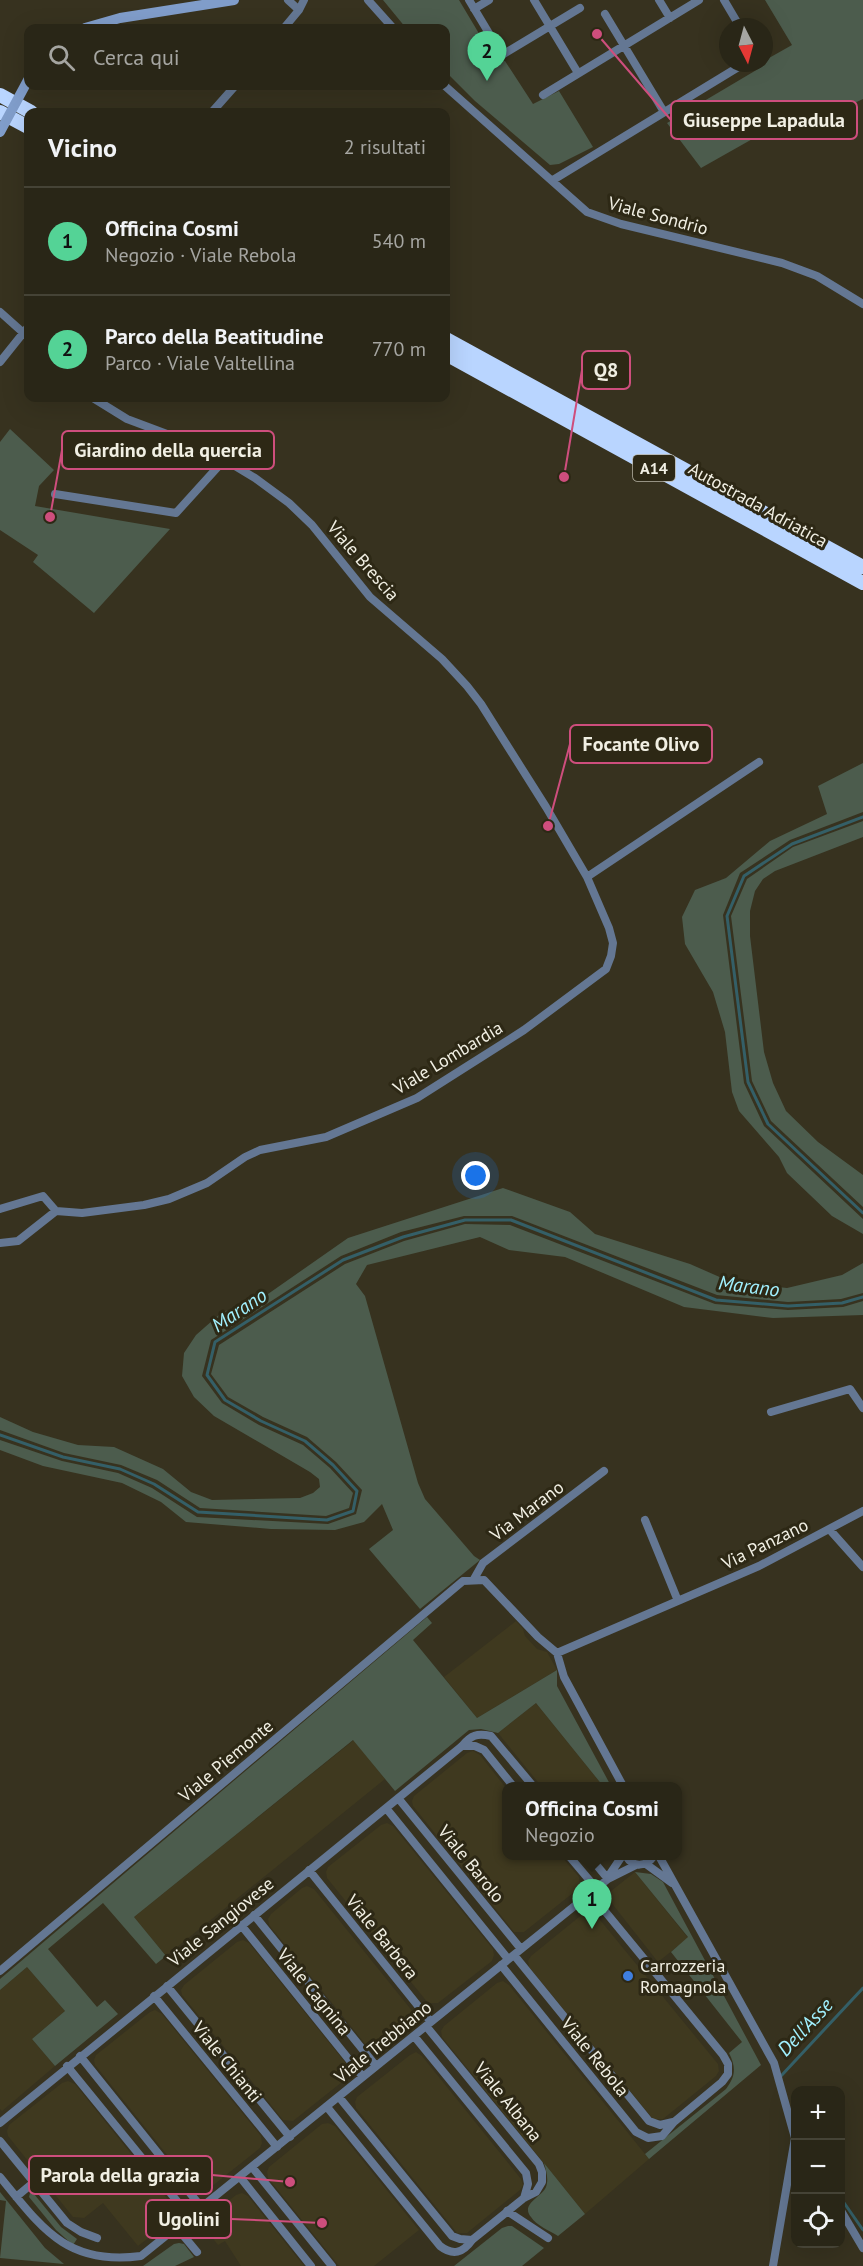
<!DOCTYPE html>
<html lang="it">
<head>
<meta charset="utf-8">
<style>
  :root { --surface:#292617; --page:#353224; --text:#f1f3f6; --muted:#a5a5a1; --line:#454336; --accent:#54d396 }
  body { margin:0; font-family:"PT Sans",sans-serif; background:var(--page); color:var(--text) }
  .controls { position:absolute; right:18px; bottom:18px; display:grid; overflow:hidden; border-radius:12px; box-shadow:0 6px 24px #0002 }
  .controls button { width:54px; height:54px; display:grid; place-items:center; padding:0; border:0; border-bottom:2px solid var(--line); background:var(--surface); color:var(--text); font:30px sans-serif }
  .compass { position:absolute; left:719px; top:18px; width:54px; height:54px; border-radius:50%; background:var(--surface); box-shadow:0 6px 24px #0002; rotate:174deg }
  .you { position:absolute; left:476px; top:1176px; width:21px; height:21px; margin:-15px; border:4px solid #fff; border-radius:50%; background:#1a73e8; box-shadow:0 0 0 9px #1a73e833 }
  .badge { display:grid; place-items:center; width:39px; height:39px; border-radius:50%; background:var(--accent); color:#111; font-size:20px; font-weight:700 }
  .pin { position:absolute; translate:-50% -50px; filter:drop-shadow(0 2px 3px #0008) }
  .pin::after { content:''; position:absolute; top:32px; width:21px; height:18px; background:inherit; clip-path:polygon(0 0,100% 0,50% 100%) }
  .popup { position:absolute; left:502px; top:1782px; width:180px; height:78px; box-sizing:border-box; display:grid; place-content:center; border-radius:12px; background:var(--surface); filter:drop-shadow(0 2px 4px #0005); font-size:20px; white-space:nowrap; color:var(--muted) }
  .popup b { font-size:22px; color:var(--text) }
  .popup::after { content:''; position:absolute; left:50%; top:100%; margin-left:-12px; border:12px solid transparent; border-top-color:var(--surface) }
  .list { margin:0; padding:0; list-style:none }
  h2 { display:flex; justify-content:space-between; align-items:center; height:78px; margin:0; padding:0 24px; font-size:26px }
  h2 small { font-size:20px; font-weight:400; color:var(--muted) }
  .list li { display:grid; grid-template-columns:39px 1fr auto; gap:18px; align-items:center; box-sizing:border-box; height:108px; padding:0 24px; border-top:2px solid var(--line) }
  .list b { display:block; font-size:22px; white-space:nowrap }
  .list p { margin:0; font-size:20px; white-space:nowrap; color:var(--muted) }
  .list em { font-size:20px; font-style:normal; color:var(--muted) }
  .icon { flex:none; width:33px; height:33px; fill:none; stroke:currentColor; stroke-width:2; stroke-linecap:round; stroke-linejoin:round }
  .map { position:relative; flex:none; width:863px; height:2266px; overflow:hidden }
  .search { position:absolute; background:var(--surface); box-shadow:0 6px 24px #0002; left:24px; top:24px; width:426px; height:66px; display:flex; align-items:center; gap:15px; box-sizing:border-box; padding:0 21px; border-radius:12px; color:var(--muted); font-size:22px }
  .panel { position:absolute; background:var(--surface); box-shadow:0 6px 24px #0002; left:24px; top:108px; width:426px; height:294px; border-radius:12px }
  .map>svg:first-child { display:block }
</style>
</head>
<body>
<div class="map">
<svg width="863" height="2266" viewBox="0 0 863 2266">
  <rect width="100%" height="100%" fill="#37321f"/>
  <path fill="#3f391f" d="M516,1621L523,1629L525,1636L537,1649L547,1652L557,1670L477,1718L444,1677Z
    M536,1703L603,1786H541L498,1733Z
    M354,1740L385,1779L166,1956L134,1917Z
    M473,1751L480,1755L506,1788V1856H561L579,1877L580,1884L578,1889L524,1932H514L413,1806L412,1801L414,1796L467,1753Z
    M387,1823L393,1826L493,1949L494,1955L492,1961L438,2003H428L327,1878L326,1872L328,1867L381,1825Z
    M635,1872L688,1938L658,1962L610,1901L609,1896L611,1891Z
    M307,1886L314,1889L413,2012L414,2018L412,2024L381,2050H370L269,1925L268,1919L271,1914L302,1888Z
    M589,1911L596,1915L718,2064L719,2071L716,2076L663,2119H653L529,1967L528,1961L531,1956L584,1913Z
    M243,1940L249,1943L348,2066L349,2072L347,2078L293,2121L283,2120L182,1995L181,1990L184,1985L237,1942Z
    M27,1967L65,2011L32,2039L55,2066L2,2111L0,2109V1990Z
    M503,1981L509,1985L649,2159L585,2214L442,2037L441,2031L444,2026L497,1983Z
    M155,2010L162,2014L261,2136L262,2143L260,2148L206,2191H196L95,2065L94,2060L96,2055L150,2012Z
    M416,2052L422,2056L521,2179L523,2185L520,2190L467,2233H457L356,2108L355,2102L357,2097L410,2055Z
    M68,2081L75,2084L174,2207L175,2213L173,2219L138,2246L103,2203L84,2218L73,2217L8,2136L7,2131L9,2125L62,2083Z
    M328,2123L335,2126L419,2230L374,2266H339L268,2178L267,2172L269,2167L322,2124Z
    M242,2193L248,2196L304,2266H241L225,2241L218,2245L201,2223L236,2195Z"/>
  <path fill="#4c5c4d" d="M383,0H459L496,62L505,61L533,104L559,91L593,147L559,164L550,165L475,101L446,72V28H406Z
    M765,0H863V99L848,106L824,111L816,100L763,133L701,168L667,123L765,65L769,58L792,45Z
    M10,429L54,470L39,486L35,506L170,529L94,613L33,562L38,555L0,530V442Z
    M863,763V812L790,840L740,873L723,915L744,1083L764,1126L863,1219V1234L832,1216L787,1173L779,1157L739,1111L732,1092L725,1032L713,992L685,944L682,917L695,890L726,878L770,841L827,814L818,786Z
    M863,821V837L775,871L763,879L755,891L750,911V936L764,1052L773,1083L786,1111L818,1142L863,1175V1207L771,1121L752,1081L731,916L747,879L793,847Z
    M503,1188L570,1212L595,1234L690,1264L731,1282L787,1288L842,1275L863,1263V1293L841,1299L788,1302L717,1295L512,1216H464L401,1232L341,1256L211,1340L202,1376L222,1403L259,1425L303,1445L330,1468L353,1493L349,1508L326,1516L200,1508L157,1480L121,1465L64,1453L0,1430V1417L33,1432L78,1445L114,1447L163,1469L191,1492L212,1500L300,1498L313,1493L320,1487L319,1479L310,1472L214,1416L194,1397L182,1376L184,1353L196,1335L221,1313L268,1294L348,1238Z
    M465,1224L510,1225L715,1304L788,1310L843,1307L863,1301V1315L773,1318L684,1307L565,1257L509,1250L480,1237L367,1265L356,1284L365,1296L418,1483L425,1499L474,1556L480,1560L420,1609L369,1549L393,1530L382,1504L364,1522L335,1530L271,1529L186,1522L161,1502L122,1483L43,1466L0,1450V1440L62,1461L118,1473L152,1488L197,1517L328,1524L356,1514L362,1490L336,1462L307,1437L263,1417L228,1397L211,1374L219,1345L345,1264L404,1241Z
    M427,1617L432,1623L413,1640L477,1718L557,1670V1686L611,1786H603L536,1703L498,1733L481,1729L469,1730L395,1791L353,1740L134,1917L166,1956L156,1964L103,1903L48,1949L97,2007L105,2000L118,2014L55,2066L32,2039L65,2011L27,1967L0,1990V1979Z
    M635,1872L651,1874L663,1882L761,2065L649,2159L645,2154L726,2089C736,2076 736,2067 729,2053L742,2042L671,1952L688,1937Z
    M544,2163L585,2214L558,2236C550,2231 536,2225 531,2217C520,2204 542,2197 546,2187C549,2179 546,2170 544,2163Z
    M0,2192L45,2248L64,2264L0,2258L6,2201L0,2200Z
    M30,2193L34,2194L61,2227L77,2239L73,2245L56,2230L29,2197Z
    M508,2226H512L544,2248L522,2266H454L502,2228Z
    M179,2243L184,2244L194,2257L175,2266H143L174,2244Z"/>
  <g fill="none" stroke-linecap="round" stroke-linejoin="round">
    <path stroke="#345f67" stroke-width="3" d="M863,817L792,844L744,876L727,916L748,1082L768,1124L863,1213
      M0,1435L63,1457L120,1469L154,1484L198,1512L327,1520L353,1511L357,1491L333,1465L305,1441L261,1421L225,1400L207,1375L215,1342L343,1260L403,1237L465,1220H511L716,1300L788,1306L842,1303L863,1297
      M781,2076L863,1988
      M793,2117L796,2126
      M840,2197L863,2230"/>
    <path stroke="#647793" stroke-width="8" d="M288,0L299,10
      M368,0L393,28
      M469,0L502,55L580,8
      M534,0L578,73
      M659,0L670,18
      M724,0L740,27
      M474,9L489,0
      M605,14L664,112
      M284,28L299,10L304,0
      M445,86L587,212L621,224L782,263L817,276L863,304
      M543,95L699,0
      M212,112L235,86
      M553,180L745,63
      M0,312L28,337
      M0,362L28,327
      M55,494L176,513L225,459
      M587,877L759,762
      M0,1209L43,1196L56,1211L82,1213L144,1205L169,1199L207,1183L245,1157L260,1150L326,1137L417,1098L524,1030L606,969L611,956L613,943L609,928L587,877L546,807L481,704L467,686L442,659L370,597L312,525L289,503L255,478L207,449L127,419L93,398
      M0,1243L18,1241L56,1211
      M771,1412L850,1389L863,1408
      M645,1520L678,1601
      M830,1530L863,1567
      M474,1579L483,1563L604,1471
      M557,1653L759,1566L863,1511
      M462,1746H475L484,1750L513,1786
      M398,1798L521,1949
      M386,1808L508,1959
      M569,1856L596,1888
      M589,1856L608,1879
      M626,1856C633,1868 646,1867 654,1856
      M659,1856L774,2063L795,2138L773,2266
      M646,1864L672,1883
      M309,1870L431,2022
      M608,1877L622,1856
      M254,1915L376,2066
      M241,1925L363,2077
      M514,1955L649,2121L660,2125L673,2122
      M501,1965L636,2132L648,2138L662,2136L674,2122L722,2082L728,2074V2064L723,2055L590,1893
      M0,1971L463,1581L484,1580L538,1637L557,1653L564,1677L623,1786
      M167,1986L290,2137
      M154,1996L277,2147
      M414,2036L526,2173L528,2184L524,2198
      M80,2056L202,2208
      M67,2066L190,2217
      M339,2097L452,2236L460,2239L472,2240
      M327,2107L440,2246C453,2256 463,2253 472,2240L524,2198L536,2192L542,2182V2172L539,2164L426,2026
      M0,2123L462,1746C471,1735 477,1733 491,1736L533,1786
      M0,2141L67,2223L81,2232L97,2238
      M252,2167L332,2266
      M0,2177C41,2227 66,2266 141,2256L608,1879L636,1865
      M240,2177L311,2266
      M16,2197L34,2182
      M840,2209L863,2248
      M507,2211L548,2238
      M177,2228L197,2252"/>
    <path stroke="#809dca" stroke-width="10" d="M85,28L120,18L234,0"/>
    <path stroke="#b9d5ff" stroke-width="14" d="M0,95L31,112
      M0,112L28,127
      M446,339L863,567
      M446,354L863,583"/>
    <path stroke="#809dca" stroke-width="10" d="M0,132L28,80"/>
  </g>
  <circle fill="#3f7fe0" stroke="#2d2815" stroke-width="2" cx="628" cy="1976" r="6"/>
  <g text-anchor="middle" stroke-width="6" stroke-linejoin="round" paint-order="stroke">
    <rect fill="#2d2815" stroke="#b6b3a5" stroke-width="1.5" x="633" y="455" width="42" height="26" rx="4.5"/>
    <g font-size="16" font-weight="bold" fill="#f1efe3">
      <text x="654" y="474">A14</text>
    </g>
    <g font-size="18" fill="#f1efe3" stroke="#2d2815">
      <text transform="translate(658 216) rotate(15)" y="6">Viale Sondrio</text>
      <text transform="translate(758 505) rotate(29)" y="6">Autostrada Adriatica</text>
      <text transform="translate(363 561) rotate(49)" y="6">Viale Brescia</text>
      <text transform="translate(448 1058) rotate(-31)" y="6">Viale Lombardia</text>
      <text transform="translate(527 1511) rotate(-37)" y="6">Via Marano</text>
      <text transform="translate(765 1544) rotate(-26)" y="6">Via Panzano</text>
      <text transform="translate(226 1761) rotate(-40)" y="6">Viale Piemonte</text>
      <text transform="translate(471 1864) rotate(51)" y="6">Viale Barolo</text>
      <text transform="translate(221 1922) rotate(-39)" y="6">Viale Sangiovese</text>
      <text transform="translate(382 1937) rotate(51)" y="6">Viale Barbera</text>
      <text transform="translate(314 1992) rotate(51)" y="6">Viale Cagnina</text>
      <text transform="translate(383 2042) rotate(-39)" y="6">Viale Trebbiano</text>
      <text transform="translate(595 2057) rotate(51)" y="6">Viale Rebola</text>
      <text transform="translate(227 2062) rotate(51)" y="6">Viale Chianti</text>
      <text transform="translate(508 2102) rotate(51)" y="6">Viale Albana</text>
    </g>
    <g font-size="18" fill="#f1efe3" stroke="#2d2815" text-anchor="start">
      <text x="640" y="1972">Carrozzeria<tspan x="640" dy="21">Romagnola</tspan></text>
    </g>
    <g font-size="20" font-style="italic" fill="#a1f0fe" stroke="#2d2815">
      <text transform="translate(749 1286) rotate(7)" y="7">Marano</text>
      <text transform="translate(239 1310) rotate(-34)" y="7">Marano</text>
      <text transform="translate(805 2027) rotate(-47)" y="7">Dell'Asse</text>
    </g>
  </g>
  <path fill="none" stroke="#ce4e7d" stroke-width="2" d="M597 34L671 120M564 477L582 370M50 517L62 450M548 826L570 744M290 2182L212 2175M322 2223L231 2219"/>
  <g fill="#ce4e7d" stroke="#2d2815" stroke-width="2">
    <circle cx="597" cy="34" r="6"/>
    <circle cx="564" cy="477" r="6"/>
    <circle cx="50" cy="517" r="6"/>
    <circle cx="548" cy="826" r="6"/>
    <circle cx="290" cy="2182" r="6"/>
    <circle cx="322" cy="2223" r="6"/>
  </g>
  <g fill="#2d2815" stroke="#ce4e7d" stroke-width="2">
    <rect x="671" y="101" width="186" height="38" rx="6"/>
    <rect x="582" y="351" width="48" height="38" rx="6"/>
    <rect x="62" y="431" width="212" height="38" rx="6"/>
    <rect x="570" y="725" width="142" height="38" rx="6"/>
    <rect x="29" y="2156" width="183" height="38" rx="6"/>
    <rect x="146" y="2200" width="85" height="38" rx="6"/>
  </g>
  <g font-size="20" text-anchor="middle" font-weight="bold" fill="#f1efe3">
    <text x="764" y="127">Giuseppe Lapadula</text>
    <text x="606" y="377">Q8</text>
    <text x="168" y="457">Giardino della quercia</text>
    <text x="641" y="751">Focante Olivo</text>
    <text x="120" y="2182">Parola della grazia</text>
    <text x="189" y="2226">Ugolini</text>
  </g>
</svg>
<div class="controls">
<button>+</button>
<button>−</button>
<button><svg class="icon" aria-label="locate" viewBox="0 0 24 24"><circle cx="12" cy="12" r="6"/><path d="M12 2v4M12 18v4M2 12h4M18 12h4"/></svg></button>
</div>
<svg class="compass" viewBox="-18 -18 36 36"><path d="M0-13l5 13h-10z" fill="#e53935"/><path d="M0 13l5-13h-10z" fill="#a5a5a1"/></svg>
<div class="you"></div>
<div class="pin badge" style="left:592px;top:1929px">1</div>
<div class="popup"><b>Officina Cosmi</b>Negozio</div>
<div class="pin badge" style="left:487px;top:81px">2</div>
<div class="search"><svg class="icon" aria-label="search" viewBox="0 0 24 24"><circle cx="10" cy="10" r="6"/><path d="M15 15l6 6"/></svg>Cerca qui</div>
<section class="panel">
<h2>Vicino<small>2 risultati</small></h2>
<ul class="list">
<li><span class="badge">1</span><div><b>Officina Cosmi</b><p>Negozio · Viale Rebola</p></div><em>540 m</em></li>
<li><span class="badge">2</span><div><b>Parco della Beatitudine</b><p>Parco · Viale Valtellina</p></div><em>770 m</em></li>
</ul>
</section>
</div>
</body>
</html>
